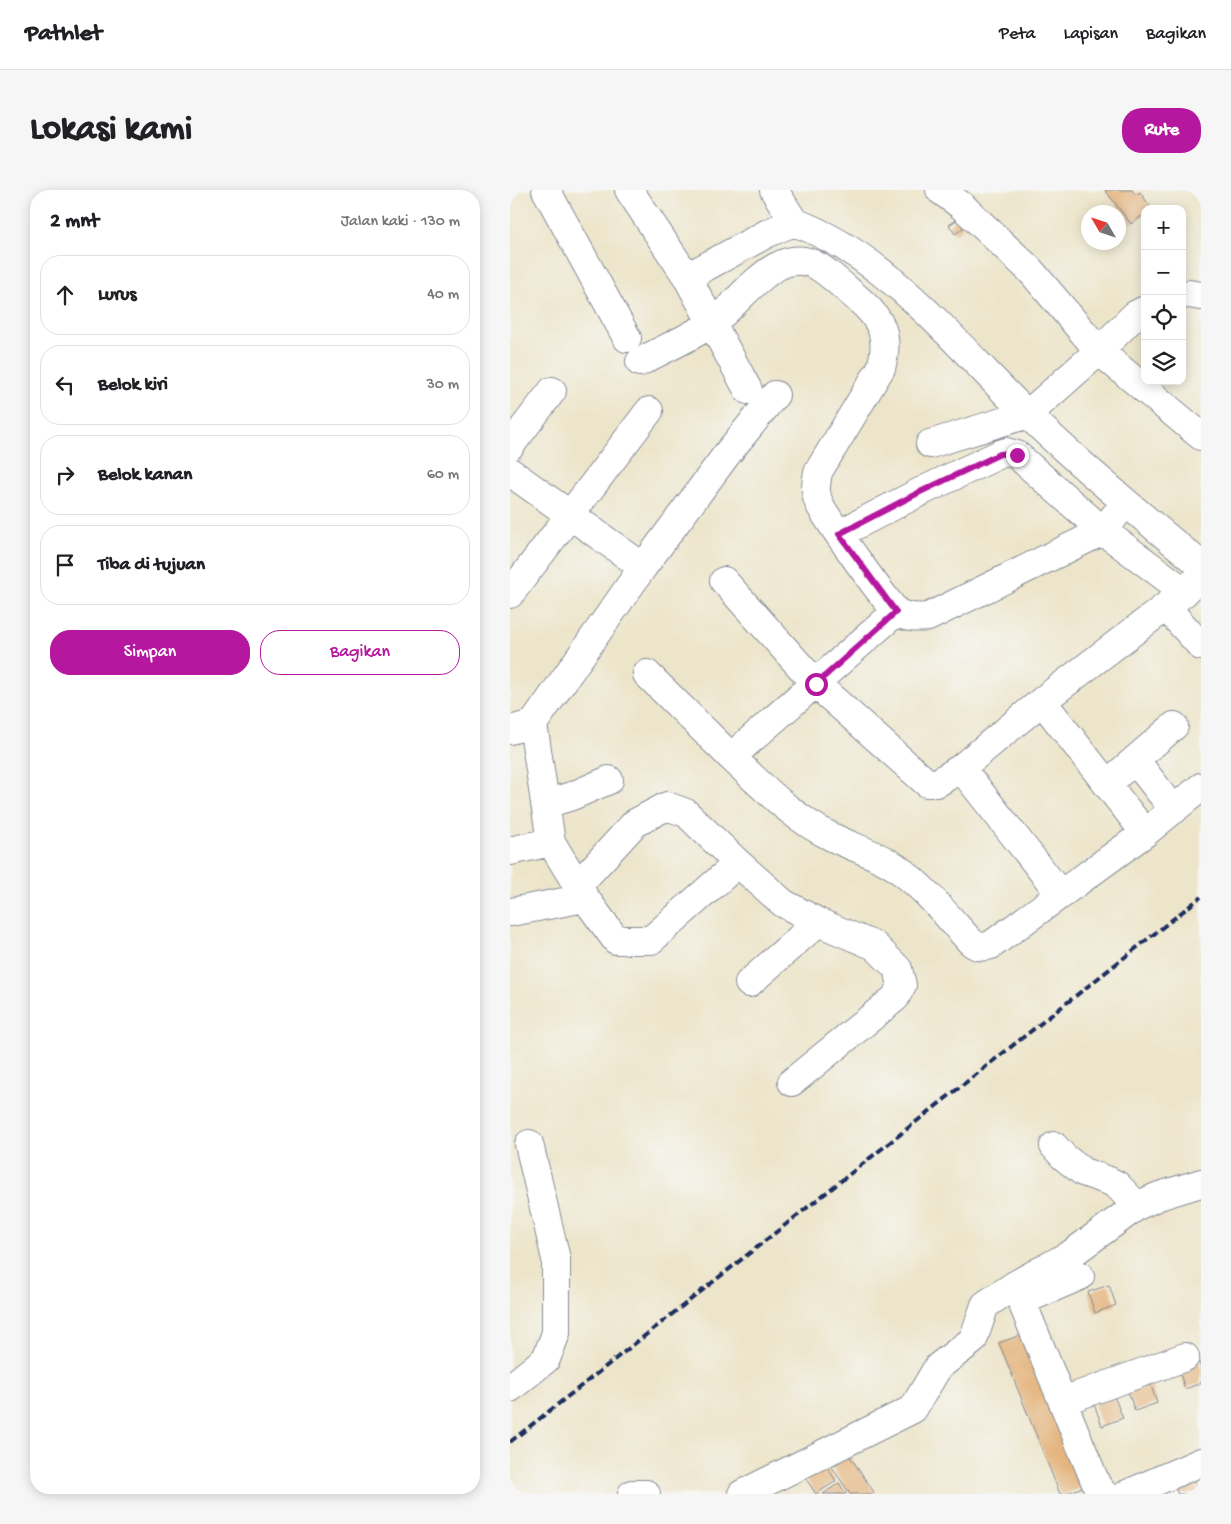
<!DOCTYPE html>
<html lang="id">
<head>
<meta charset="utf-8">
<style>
  :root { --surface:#fff; --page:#f6f6f6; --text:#202124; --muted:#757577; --line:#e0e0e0; --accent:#b5179e }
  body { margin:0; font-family:"Gochi Hand",sans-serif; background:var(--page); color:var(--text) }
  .controls { position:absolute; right:15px; top:15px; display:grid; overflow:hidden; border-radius:10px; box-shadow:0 2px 12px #0003 }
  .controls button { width:45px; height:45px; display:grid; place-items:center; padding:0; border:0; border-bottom:1px solid var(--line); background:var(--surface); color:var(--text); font:25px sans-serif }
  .compass { position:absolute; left:571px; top:15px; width:45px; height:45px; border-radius:50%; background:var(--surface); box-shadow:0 2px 12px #0003; rotate:309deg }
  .stop { position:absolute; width:15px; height:15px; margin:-11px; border:4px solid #b5179e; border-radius:50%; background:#fff }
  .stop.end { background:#b5179e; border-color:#fff; box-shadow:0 1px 5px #0008 }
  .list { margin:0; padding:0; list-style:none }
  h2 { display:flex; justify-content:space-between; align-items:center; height:65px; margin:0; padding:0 20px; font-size:21px }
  h2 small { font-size:16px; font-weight:400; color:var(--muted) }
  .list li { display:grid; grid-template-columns:32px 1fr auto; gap:15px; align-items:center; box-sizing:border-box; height:80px; margin:0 10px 10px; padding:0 10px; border:1px solid var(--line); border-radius:20px }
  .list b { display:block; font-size:19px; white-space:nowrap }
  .list em { font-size:16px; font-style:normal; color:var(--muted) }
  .actions { display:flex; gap:10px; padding:15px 20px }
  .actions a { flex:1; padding:11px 0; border:1px solid var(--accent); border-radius:20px; text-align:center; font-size:18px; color:var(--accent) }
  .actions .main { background:var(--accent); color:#fff }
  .icon { flex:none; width:28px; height:28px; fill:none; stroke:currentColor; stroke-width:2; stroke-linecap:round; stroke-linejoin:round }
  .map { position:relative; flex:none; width:691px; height:1304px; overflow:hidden; border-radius:20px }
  header { display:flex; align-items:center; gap:30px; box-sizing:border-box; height:70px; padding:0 25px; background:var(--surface); border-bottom:1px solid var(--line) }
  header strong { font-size:24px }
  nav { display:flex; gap:28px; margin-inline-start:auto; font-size:18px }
  .intro { display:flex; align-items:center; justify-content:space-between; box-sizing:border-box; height:120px; padding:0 30px }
  h1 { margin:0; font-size:35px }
  .button { padding:12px 22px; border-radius:20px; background:var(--accent); color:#fff; font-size:18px; font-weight:700 }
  main { display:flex; gap:30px; padding:0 30px }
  aside { flex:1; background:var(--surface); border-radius:20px; box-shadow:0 2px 12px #0003 }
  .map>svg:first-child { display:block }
</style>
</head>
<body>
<header>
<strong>Pathlet</strong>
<nav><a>Peta</a><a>Lapisan</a><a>Bagikan</a></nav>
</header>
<div class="intro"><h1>Lokasi kami</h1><a class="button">Rute</a></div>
<main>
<aside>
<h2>2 mnt<small>Jalan kaki · 130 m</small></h2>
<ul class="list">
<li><svg class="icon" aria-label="ahead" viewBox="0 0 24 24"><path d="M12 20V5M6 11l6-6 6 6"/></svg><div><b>Lurus</b></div><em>40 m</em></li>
<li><svg class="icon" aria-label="left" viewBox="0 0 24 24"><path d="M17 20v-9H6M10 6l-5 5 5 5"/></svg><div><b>Belok kiri</b></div><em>30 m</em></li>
<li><svg class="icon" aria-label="right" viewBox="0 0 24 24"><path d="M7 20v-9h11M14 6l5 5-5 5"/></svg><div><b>Belok kanan</b></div><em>60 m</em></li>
<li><svg class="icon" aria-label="arrive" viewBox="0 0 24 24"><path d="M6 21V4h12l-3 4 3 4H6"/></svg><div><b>Tiba di tujuan</b></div></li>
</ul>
<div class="actions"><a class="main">Simpan</a><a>Bagikan</a></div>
</aside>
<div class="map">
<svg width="691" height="1304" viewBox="0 0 691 1304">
  <rect width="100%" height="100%" fill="#f6f6f2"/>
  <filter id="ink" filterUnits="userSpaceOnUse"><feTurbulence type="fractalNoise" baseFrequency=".02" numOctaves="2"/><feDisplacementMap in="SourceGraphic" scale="10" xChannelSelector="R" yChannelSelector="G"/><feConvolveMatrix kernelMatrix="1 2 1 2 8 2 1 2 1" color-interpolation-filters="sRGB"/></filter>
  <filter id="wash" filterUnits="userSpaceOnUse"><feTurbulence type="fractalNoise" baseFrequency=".0096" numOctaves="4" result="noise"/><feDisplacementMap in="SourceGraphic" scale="20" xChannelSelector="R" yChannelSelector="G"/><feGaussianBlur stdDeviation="1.12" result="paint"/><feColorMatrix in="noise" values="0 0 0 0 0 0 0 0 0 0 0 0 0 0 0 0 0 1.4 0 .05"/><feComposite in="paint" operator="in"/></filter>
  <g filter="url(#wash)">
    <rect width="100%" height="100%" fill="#ede5ca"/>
    <g id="blocks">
      <path fill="#e4b580" d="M595,0H622L626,5L630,2L642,19H635V24L621,34Z
        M448,29L453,38L445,44L439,35Z
        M599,1095L606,1115L585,1123L578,1102Z
        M513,1144L575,1296L555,1304H550L489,1153Z
        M688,1170L691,1178V1193L675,1199L668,1177Z
        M639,1190L647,1213L625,1221L617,1199Z
        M604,1206L613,1228L592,1236L584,1214Z
        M339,1265L364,1302L361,1304H340L322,1277Z
        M314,1272L326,1291L306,1304L294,1286Z
        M683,1287L690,1304H668L664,1295Z
        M329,1293L336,1304H313Z"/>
    </g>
  </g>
  <g filter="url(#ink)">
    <use href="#blocks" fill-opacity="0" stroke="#848a94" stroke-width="1"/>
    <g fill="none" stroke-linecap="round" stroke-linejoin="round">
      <defs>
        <path id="minor" d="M36,0L117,148
          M119,0L177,87L258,43L284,32C379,67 446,155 516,223C572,277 631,326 691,375
          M264,0L284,32
          M430,0L452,16L520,80L589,161L691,246
          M177,87L238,200
          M672,105L679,104L691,106
          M130,172C153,159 178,149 200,134C230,115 267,50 309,77C323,86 335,98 347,108C372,129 380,146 371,178L308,282C306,294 304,304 310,315C316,328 381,419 388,423C398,428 407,428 418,427L593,341L615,313
          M420,254L518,224L589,161L625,125L635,120
          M0,256L42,201
          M0,282L133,377
          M329,344L410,302L490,264L496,262L507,265L593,341L675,402L691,385
          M214,391L306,494L417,593H427L451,578L551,705
          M0,404L139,221
          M656,417L691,456
          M137,484L221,567L386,422
          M532,511L635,643L691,597
          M0,540L23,534L133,377L217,264L265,205
          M221,567C252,596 283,628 322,647C344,658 367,664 387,678C415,698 437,726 460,751C467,757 472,758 481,755L635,643
          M625,570L664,620
          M451,578L532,511L675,402
          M597,594L664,536
          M35,614L62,606L99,590
          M41,652L75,708L106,750H141L228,673
          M0,661L41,652L23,534
          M67,696L125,633L157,616L176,623L228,673L273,713L308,732L365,756L388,779L392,795L385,808L282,892
          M1,722L75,708
          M239,793L308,732
          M544,956L554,967L573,982L599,991L607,995L627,1016
          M505,1095L587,1296L594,1304
          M512,1111L570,1086
          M0,1198L36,1169L46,1143V1069L19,954
          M553,1211L675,1167
          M122,1304H136
          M232,1304L403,1219L428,1177L463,1150L475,1115L505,1095L561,1064L627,1016L649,1006L691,993
          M617,1304L691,1272"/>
      </defs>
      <use href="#minor" stroke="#848a94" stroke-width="30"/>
      <use href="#minor" stroke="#fff" stroke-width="28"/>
      <path stroke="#1b2f5e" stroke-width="4" stroke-dasharray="8 4" stroke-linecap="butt" d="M0,1252L691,707"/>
    </g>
  </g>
  <g fill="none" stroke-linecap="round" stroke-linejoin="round" filter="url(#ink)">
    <path stroke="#b5179e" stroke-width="6" d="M306,494L386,422L329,344L410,302L490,264L502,263L507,265"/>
  </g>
</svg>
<div class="controls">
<button>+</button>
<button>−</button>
<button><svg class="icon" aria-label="locate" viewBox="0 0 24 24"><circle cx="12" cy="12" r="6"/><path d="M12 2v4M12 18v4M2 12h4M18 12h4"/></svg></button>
<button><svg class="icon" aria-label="layers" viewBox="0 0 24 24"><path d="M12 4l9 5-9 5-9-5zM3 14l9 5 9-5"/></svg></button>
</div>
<svg class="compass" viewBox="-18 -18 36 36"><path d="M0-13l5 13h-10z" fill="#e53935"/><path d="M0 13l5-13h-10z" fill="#757577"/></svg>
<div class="stop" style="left:306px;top:494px"></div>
<div class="stop end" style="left:507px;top:265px"></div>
</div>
</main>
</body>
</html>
